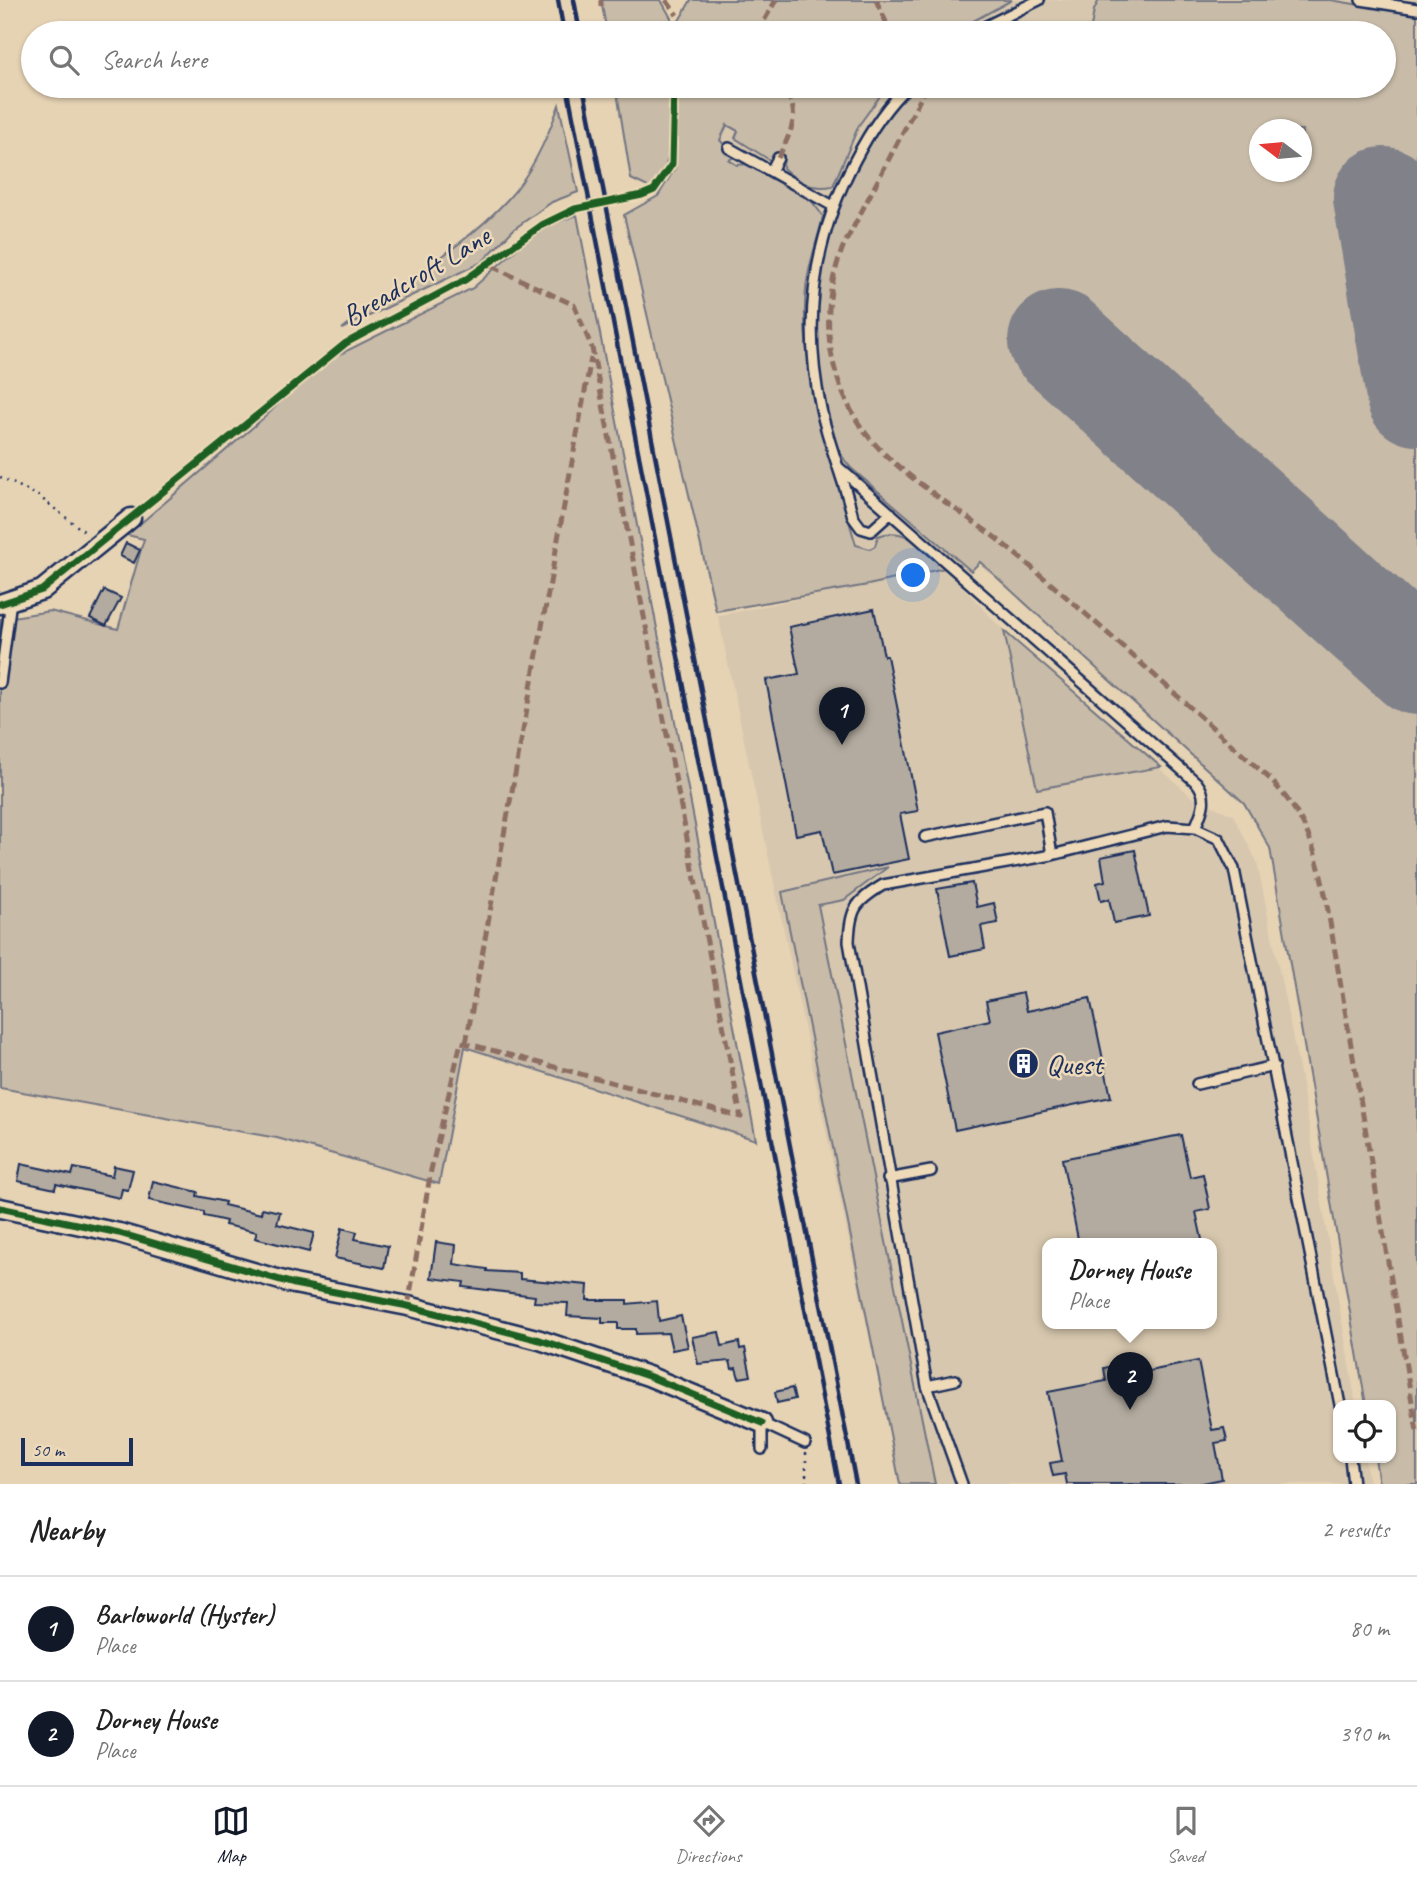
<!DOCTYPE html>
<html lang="en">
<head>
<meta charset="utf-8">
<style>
  :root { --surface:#fff; --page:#f2f2f2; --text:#222; --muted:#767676; --line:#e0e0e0; --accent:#111827 }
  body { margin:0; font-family:Caveat,sans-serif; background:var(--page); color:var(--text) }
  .controls { position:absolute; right:21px; bottom:21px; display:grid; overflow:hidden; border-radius:14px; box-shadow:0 2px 5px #0004 }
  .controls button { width:63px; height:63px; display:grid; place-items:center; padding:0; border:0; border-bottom:2px solid var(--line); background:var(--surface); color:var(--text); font:35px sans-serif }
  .compass { position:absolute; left:1249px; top:119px; width:63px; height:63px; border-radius:50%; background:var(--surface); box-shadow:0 2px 5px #0004; rotate:286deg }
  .scale { position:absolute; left:21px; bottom:18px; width:112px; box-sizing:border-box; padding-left:7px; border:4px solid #1b2f5e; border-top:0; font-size:19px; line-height:24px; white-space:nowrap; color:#1b2f5e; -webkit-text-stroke:5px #eedab8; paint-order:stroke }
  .you { position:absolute; left:914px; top:576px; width:24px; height:24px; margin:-18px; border:5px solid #fff; border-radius:50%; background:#1a73e8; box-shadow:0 0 0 10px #1a73e833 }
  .badge { display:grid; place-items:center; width:46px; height:46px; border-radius:50%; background:var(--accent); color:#fff; font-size:23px; font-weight:700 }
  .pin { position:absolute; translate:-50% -58px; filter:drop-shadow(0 2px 4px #0008) }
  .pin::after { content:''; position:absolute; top:37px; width:24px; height:21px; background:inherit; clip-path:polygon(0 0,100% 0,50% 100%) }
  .popup { position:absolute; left:1042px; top:1238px; width:175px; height:91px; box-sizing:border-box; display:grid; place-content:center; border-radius:14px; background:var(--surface); filter:drop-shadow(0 2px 5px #0005); font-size:23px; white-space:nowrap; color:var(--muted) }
  .popup b { font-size:26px; color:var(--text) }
  .popup::after { content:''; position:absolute; left:50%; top:100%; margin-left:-14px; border:14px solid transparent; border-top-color:var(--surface) }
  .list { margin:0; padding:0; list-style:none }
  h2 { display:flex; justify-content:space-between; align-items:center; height:91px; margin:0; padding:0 28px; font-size:30px }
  h2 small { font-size:23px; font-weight:400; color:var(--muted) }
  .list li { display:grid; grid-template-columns:46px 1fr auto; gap:21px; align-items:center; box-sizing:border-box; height:105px; padding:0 28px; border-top:2px solid var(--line) }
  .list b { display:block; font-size:26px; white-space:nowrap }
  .list p { margin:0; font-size:23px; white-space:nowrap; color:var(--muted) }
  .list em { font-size:23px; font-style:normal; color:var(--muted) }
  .icon { flex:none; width:38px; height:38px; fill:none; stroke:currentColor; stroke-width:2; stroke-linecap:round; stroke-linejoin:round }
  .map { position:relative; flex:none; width:1417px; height:1484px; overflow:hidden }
  .search { position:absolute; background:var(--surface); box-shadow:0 2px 5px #0004; left:21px; right:21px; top:21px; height:77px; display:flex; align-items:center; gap:18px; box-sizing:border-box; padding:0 24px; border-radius:38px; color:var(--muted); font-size:26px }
  .sheet { height:301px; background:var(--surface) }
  nav { display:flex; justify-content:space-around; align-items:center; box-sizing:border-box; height:98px; border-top:2px solid var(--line); background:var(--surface); font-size:19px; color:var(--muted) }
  nav a { display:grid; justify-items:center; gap:4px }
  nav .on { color:var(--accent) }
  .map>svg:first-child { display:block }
</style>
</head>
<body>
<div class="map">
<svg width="1417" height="1484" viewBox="0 0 1417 1484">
  <rect width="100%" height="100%" fill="#e6d3b4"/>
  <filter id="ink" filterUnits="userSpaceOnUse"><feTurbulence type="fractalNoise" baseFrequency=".0143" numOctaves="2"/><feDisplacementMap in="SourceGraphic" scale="14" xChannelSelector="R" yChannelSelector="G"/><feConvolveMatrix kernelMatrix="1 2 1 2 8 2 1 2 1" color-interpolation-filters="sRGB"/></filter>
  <g filter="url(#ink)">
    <path fill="#d7c7ae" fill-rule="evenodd" d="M694,0H1417V1462L1316,868L996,544L961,583L955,579L1004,631L1192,797L1233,815L1257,862L1299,1068L1356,1405H1338V1458H1365L1369,1484H900L718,616L836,591L716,611L624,215L658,196L676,167L678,86H1384V33H679ZM1260,130H1302V172H1260ZM1048,1244H1212V1324H1048Z"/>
    <path fill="#c8bba8" stroke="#727583" stroke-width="2" fill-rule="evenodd" d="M601,0H661L671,18L672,33H607Z
      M691,0H1012L957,30H930L923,33H677V24Z
      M1099,0H1331L1417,15V1484H1379L1375,1458H1391V1405H1366L1270,848L1244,803L980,562L971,571L851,468C832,447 826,417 822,390C804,280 834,165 915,86H1384V33H1090L1094,10ZM1260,130H1302V172H1260Z
      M1009,18L1025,26L1031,33H981Z
      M616,86H672C673,132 679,149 652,189L631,179Z
      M677,86H882L880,96L859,125L833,186C811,190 799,183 783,168L784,156L776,154L771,161L735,138L738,131L727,125L720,140L734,157L729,160L737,165L747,164L810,199L823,216C818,240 808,265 806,289C798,373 833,465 856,545L870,549L875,546L878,536C907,525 924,550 945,568L868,585L716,611L624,215L658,196L676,167Z
      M559,105L578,192L552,202L514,229L482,262L342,329C395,285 461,251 508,199C532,173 547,139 559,105Z
      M577,215L756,1140L465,1047L439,1184L277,1138L0,1088V619L50,611L118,629L144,539L127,535L267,415L318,365L473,288L539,229Z
      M1004,631L1161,767L1037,789Z
      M888,867L844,900L818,905L935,1484H900L782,892Z"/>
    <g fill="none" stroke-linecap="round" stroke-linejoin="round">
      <path stroke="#808189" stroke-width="102" d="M1384,198L1417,395
        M1059,341L1417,664"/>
    </g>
    <path fill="#b3ab9f" stroke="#1b2f5e" stroke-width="2" d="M126,543L140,550L134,563L120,556Z
      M104,590L121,598L106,626L90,618Z
      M874,609L884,656H887L918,811L900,814L909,859L832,875L822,830L796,835L766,680L799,674L789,627Z
      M1135,850L1149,916L1114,923L1109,899L1101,901L1097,883L1105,881L1101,857Z
      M972,883L977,907L994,903L998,923L981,926L985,949L950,956L937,889Z
      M1023,993L1027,1011L1090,998L1111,1097L955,1130L935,1032L990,1020L986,1001Z
      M1181,1135L1190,1177L1203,1174L1210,1209L1196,1212L1203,1244H1079L1062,1159Z
      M21,1164L72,1175L74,1168L112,1176L114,1166L133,1170L128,1190L122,1189L120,1198L56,1184L55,1189L18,1181Z
      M153,1181L198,1192L197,1196L225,1202L224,1205L261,1214L262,1208L280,1212L277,1224L314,1233L309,1252L255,1238L257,1232L225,1225L226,1221L204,1216V1212L149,1200Z
      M342,1228L357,1232L355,1239L388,1246L384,1268L335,1258Z
      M436,1242L456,1245L454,1264L487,1269V1271L520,1273V1279L588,1285L587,1300H627V1304L657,1301L659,1321L681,1316L688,1347L672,1350L668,1333L636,1334V1329H618V1323H602V1318L567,1316L568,1303L534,1302L535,1296L463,1287L464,1282L431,1278Z
      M719,1332L722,1346L739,1342L740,1349L745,1348L751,1376L739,1378L736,1368L732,1369L730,1361L698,1364L692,1337Z
      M1137,1361L1140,1373L1198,1361L1212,1430L1224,1428L1227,1441L1215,1443L1222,1479L1198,1484H1067L1065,1474L1053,1476L1050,1463L1062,1461L1048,1392L1106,1381L1104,1368Z
      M792,1388L795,1399L777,1403L775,1392Z"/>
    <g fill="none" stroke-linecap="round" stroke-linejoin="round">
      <defs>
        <path id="lane" d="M1361,0L1417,9
          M972,33L1039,0
          M729,148L833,206
          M771,171L778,158
          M838,467L1197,783C1209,798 1202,812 1195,828
          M891,513L871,531L861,528L853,517C844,480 829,446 821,409C802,321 813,239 855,160C869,133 885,107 908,86
          M0,683L11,600
          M925,837L1045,812L1052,855
          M1197,1084L1274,1066
          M888,1179L931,1171
          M927,1386L955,1380
          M762,1449V1423L805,1443
          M1350,1458L1353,1484
          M962,1484L927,1386L849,942C850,909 855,902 883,885L1052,855L1167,826L1195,828L1219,839L1234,869L1340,1405"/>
        <path id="street" d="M0,604L42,590L131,518
          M0,1208L119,1233L294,1284L408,1306L540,1340L648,1376L762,1423"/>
      </defs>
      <use href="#lane" stroke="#1b2f5e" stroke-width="14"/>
      <use href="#street" stroke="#1b2f5e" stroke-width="23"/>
      <path stroke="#1b2f5e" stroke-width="2.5" stroke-dasharray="2 5" stroke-linecap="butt" d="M0,477L37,495L86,533
        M806,1453V1484"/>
      <use href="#lane" stroke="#eedab8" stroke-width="9"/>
      <use href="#street" stroke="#eedab8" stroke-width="18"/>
      <path stroke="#1b2f5e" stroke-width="4.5" d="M558,0L564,33
        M574,0L580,33
        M567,86L839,1484
        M583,86L856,1484"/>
      <path stroke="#8d6e63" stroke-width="5" stroke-dasharray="10 5" stroke-linecap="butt" d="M666,0L677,15
        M876,0L891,33
        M601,6V0
        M757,33L776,0
        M927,86L843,247C820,307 824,368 859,424C889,469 954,506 997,539C1090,614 1178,698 1268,777C1306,816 1315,846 1326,899L1417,1431
        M778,158C791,132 804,110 780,86
        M466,1043L591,358
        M408,1306L431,1170L461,1042L741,1117L592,348L574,305L489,265"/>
      <defs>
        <path id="cycleway" d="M0,604L42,590L346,343L465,280L542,225L575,209L642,195L654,190L672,164L674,86
          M0,1208L119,1233L294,1284L408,1306L540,1340L648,1376L762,1423"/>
      </defs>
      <use href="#cycleway" stroke="#eedab8" stroke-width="11"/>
      <use href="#cycleway" stroke="#1b5e20" stroke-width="7"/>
    </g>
  </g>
  <defs>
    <symbol id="building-disc" viewBox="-11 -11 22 22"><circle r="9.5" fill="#1b2f5e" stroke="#eedab8"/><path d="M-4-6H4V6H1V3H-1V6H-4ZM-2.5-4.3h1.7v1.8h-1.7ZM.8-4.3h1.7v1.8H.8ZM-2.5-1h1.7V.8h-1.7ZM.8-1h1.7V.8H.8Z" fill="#fff"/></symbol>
  </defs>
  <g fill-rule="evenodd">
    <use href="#building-disc" x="1006" y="1046" width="35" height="35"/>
  </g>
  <g text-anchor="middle" stroke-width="5" stroke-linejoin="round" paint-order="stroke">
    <g font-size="30" fill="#1b2f5e" stroke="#eedab8">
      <text transform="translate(416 276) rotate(-31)" y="10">Breadcroft Lane</text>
    </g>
    <g font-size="30" fill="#1b2f5e" stroke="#eedab8" text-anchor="start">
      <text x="1046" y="1074">Quest</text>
    </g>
  </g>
</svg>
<div class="controls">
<button><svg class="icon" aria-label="locate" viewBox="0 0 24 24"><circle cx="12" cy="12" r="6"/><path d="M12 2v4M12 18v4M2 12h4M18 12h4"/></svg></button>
</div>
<svg class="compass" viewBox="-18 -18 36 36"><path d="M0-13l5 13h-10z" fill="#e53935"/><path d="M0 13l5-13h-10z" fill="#767676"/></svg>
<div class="scale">50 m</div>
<div class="you"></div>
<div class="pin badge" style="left:842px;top:745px">1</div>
<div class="pin badge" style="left:1130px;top:1410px">2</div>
<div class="popup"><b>Dorney House</b>Place</div>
<div class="search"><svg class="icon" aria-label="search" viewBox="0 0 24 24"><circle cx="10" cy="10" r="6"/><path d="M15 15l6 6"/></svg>Search here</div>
</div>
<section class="sheet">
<h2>Nearby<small>2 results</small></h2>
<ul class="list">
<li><span class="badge">1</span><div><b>Barloworld (Hyster)</b><p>Place</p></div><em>80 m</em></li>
<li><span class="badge">2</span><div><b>Dorney House</b><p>Place</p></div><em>390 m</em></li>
</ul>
</section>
<nav>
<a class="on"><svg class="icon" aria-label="map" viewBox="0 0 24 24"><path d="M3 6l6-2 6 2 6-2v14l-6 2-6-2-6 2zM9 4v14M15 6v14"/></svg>Map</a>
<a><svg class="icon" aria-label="directions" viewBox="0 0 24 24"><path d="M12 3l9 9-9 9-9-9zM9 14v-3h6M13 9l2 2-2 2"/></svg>Directions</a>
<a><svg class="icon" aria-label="saved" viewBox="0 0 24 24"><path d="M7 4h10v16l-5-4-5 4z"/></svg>Saved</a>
</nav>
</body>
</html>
